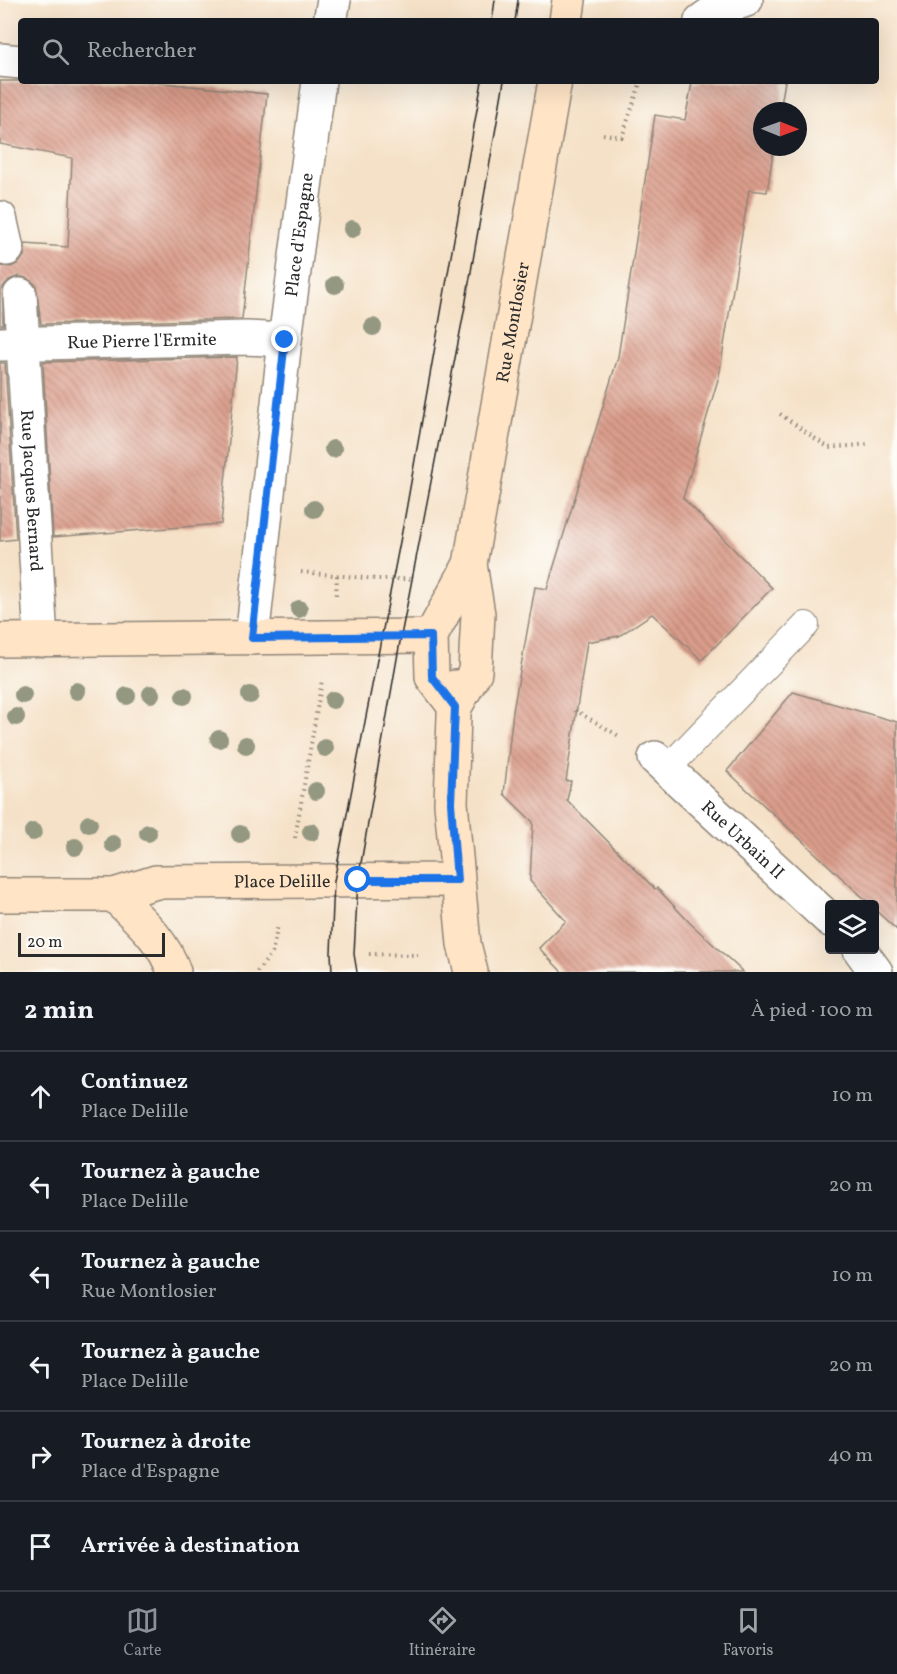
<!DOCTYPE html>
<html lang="fr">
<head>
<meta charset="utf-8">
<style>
  :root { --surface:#171b24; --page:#242831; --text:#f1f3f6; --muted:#9ea1a6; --line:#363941; --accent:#8c9099 }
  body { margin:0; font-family:Vollkorn,serif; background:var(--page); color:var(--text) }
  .controls { position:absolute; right:18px; bottom:18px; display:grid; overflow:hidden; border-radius:6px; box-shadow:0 6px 24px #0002 }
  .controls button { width:54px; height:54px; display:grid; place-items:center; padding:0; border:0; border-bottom:2px solid var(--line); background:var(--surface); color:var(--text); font:30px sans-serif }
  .compass { position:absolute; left:753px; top:102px; width:54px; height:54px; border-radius:50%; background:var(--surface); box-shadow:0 6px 24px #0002; rotate:91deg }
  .scale { position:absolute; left:18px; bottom:15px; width:147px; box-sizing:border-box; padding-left:6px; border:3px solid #2b2b2b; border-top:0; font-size:16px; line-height:21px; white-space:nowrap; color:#2b2b2b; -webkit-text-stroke:4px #fdfcf7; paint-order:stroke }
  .stop { position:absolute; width:18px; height:18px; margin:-14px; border:4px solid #1a73e8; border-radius:50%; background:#fff }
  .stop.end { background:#1a73e8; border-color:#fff; box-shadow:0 2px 6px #0008 }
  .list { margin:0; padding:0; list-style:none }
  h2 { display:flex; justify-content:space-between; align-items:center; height:78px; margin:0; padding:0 24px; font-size:26px }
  h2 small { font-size:20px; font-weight:400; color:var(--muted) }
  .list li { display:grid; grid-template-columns:39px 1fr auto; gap:18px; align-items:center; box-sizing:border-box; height:90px; padding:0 24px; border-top:2px solid var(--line) }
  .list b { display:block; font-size:22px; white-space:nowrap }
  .list p { margin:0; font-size:20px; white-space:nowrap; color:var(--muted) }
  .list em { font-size:20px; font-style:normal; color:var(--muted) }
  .icon { flex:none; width:33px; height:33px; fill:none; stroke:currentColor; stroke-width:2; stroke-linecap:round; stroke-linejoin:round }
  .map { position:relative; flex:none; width:897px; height:972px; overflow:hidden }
  .search { position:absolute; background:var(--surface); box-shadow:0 6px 24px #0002; left:18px; right:18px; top:18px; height:66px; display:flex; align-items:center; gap:15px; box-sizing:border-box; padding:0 21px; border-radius:6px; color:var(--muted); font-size:22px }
  .sheet { height:618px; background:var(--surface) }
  nav { display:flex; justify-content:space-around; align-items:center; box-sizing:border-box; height:84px; border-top:2px solid var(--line); background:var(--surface); font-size:16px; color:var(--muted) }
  nav a { display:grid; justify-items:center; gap:3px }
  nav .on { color:var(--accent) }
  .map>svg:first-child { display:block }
</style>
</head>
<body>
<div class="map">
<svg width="897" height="972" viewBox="0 0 897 972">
  <defs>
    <pattern id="building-back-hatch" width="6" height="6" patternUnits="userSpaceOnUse" patternTransform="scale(1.5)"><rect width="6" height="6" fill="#db9d8b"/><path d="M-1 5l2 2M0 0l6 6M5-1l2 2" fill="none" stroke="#b28072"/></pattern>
  </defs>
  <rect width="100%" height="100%" fill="#fdfcf7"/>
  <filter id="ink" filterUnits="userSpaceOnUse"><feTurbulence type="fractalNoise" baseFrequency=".0167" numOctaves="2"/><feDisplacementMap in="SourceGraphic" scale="12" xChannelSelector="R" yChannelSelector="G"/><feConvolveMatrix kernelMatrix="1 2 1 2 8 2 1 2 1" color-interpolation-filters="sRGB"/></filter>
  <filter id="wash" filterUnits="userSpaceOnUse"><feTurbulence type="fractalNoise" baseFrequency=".008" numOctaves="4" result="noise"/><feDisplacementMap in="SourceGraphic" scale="24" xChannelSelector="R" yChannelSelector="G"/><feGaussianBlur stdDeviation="1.35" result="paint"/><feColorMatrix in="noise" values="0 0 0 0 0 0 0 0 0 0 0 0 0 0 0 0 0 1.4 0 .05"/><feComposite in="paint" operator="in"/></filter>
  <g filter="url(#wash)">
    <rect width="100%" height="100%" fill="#f5e1c7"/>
    <g id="blocks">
      <path fill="url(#building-back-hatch)" d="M0,81H144L267,94L242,319L41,324L36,285L29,279L19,276L9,280L3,287V325H0V266L11,267L19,263L25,254V244L68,247L72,158L0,144Z
        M700,81H785L780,111H762V147H774L767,192L749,190L719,376L683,498L772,588L702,660L652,614L619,636L587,642L566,781H571L567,800L655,889L657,888L690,923L743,972H562L539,948L566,921L530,881L533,822L504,794L513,711L535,587L547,589L618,357L655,115L685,120L692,83H699Z
        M237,357L221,524L53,537L43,362Z
        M0,363H5L16,539L0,541Z
        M793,692L897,722V930L874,909V904H870L727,771Z"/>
    </g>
  </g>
  <g filter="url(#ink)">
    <use href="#blocks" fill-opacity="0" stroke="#908679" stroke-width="1.5"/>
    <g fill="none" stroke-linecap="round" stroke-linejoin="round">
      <defs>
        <path id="lane" d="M667,769L806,625"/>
        <g id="street">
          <path d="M330,21L334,0"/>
          <path d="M701,21L715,11L746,0"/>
          <path d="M0,60L21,62"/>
          <path d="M0,218L7,249"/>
          <path id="s1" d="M20,295L41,640"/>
          <path id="s2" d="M0,344L246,338L285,340"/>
          <path id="s3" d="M252,638L285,340L319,81"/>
          <path id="s4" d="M655,758L830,920"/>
          <path d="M860,950L876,972"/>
        </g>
        <g id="secondary">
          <path d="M566,21L569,0"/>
          <path d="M0,640L431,636"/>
          <path d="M455,687L451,803L464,944L471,972"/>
          <path id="s5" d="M455,707L432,677L431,636L470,564L555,81"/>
          <path d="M455,707L475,672L478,614L470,564"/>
          <path id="s6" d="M0,895H114L156,882L457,880"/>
          <path d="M114,895C138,919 163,939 174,972"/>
        </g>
      </defs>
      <use href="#lane" stroke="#908679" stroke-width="28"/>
      <use href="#street" stroke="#908679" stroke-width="36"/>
      <use href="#secondary" stroke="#908679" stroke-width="36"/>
      <path stroke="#908679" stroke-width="4" stroke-dasharray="1.5 4.5" stroke-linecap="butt" d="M603,134L622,137L641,81
        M780,414L829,448L869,444
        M301,572L376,579H413
        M336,595L337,575
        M575,710L619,736
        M295,838L322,680
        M369,954L418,955
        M257,972L272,953L278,925"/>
      <use href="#lane" stroke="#fff" stroke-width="26"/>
      <use href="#street" stroke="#fff" stroke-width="33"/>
      <use href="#secondary" stroke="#ffe4c6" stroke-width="33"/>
      <path stroke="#2b2b2b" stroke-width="1.5" d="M492,21L495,0
        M515,21L518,0
        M332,972L331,953L334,881L405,516L482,81
        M357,972L354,954L358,880L401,636L464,312L504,81"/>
    </g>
    <g fill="#949881">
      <circle cx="352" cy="229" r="9"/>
      <circle cx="335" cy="285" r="9"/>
      <circle cx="373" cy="327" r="9"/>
      <circle cx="333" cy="449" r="9"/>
      <circle cx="314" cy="509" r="9"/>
      <circle cx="299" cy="609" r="9"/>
      <circle cx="77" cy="691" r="9"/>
      <circle cx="151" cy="694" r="9"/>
      <circle cx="23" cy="695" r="9"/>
      <circle cx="250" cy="695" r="9"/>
      <circle cx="127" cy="696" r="9"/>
      <circle cx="184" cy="696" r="9"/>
      <circle cx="333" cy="700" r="9"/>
      <circle cx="16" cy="717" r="9"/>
      <circle cx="219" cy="739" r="9"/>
      <circle cx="246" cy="745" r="9"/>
      <circle cx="325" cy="748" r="9"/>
      <circle cx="316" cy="791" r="9"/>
      <circle cx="89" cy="824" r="9"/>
      <circle cx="33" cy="832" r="9"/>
      <circle cx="311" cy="832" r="9"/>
      <circle cx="148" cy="833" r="9"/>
      <circle cx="240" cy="834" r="9"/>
      <circle cx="113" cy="844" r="9"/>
      <circle cx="75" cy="847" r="9"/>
    </g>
  </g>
  <g fill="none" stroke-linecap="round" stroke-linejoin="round" filter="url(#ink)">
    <path stroke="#1a73e8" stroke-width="8" d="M285,340L252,638L431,636L432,677L455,707L451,803L457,880H358"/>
  </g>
  <g text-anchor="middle" stroke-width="6" stroke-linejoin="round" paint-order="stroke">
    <g font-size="18" fill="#2b2b2b" stroke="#fdfcf7">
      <text dy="6" stroke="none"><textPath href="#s3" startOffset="406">Place d'Espagne</textPath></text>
      <text dy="6" stroke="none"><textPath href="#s5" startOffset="406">Rue Montlosier</textPath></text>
      <text dy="6" stroke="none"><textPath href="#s2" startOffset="142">Rue Pierre l'Ermite</textPath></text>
      <text dy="6" stroke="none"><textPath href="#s1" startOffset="196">Rue Jacques Bernard</textPath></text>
      <text dy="6" stroke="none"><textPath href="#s4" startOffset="120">Rue Urbain II</textPath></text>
      <text dy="6" stroke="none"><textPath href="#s6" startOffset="284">Place Delille</textPath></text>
    </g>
  </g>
</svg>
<div class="controls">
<button><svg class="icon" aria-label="layers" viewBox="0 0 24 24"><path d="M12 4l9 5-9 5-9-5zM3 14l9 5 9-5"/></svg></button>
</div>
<svg class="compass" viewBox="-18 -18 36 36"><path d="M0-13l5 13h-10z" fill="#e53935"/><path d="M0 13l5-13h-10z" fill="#9ea1a6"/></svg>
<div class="scale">20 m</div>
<div class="stop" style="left:358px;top:880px"></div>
<div class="stop end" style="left:285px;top:340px"></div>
<div class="search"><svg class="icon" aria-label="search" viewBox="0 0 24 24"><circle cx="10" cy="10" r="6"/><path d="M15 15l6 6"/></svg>Rechercher</div>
</div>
<section class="sheet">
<h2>2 min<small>À pied · 100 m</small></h2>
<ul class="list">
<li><svg class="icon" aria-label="ahead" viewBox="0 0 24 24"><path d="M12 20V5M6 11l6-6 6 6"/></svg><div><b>Continuez</b><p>Place Delille</p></div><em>10 m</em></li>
<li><svg class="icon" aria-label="left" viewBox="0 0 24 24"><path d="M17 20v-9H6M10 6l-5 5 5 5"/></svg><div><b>Tournez à gauche</b><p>Place Delille</p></div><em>20 m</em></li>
<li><svg class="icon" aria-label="left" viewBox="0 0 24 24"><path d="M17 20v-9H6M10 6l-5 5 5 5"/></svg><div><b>Tournez à gauche</b><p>Rue Montlosier</p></div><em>10 m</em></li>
<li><svg class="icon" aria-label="left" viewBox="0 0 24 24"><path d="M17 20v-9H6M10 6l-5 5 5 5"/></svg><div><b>Tournez à gauche</b><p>Place Delille</p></div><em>20 m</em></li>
<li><svg class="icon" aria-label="right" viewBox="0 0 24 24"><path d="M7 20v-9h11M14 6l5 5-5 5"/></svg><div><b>Tournez à droite</b><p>Place d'Espagne</p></div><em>40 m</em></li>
<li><svg class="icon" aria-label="arrive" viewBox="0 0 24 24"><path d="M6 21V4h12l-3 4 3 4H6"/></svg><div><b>Arrivée à destination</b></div></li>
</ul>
</section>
<nav>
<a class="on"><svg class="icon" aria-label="map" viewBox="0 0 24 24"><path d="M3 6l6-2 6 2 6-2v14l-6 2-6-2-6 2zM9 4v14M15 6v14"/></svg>Carte</a>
<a><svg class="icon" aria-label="directions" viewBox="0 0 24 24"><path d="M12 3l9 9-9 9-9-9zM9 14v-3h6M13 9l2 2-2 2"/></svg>Itinéraire</a>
<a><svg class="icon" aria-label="saved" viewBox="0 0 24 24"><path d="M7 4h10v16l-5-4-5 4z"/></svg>Favoris</a>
</nav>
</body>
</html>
